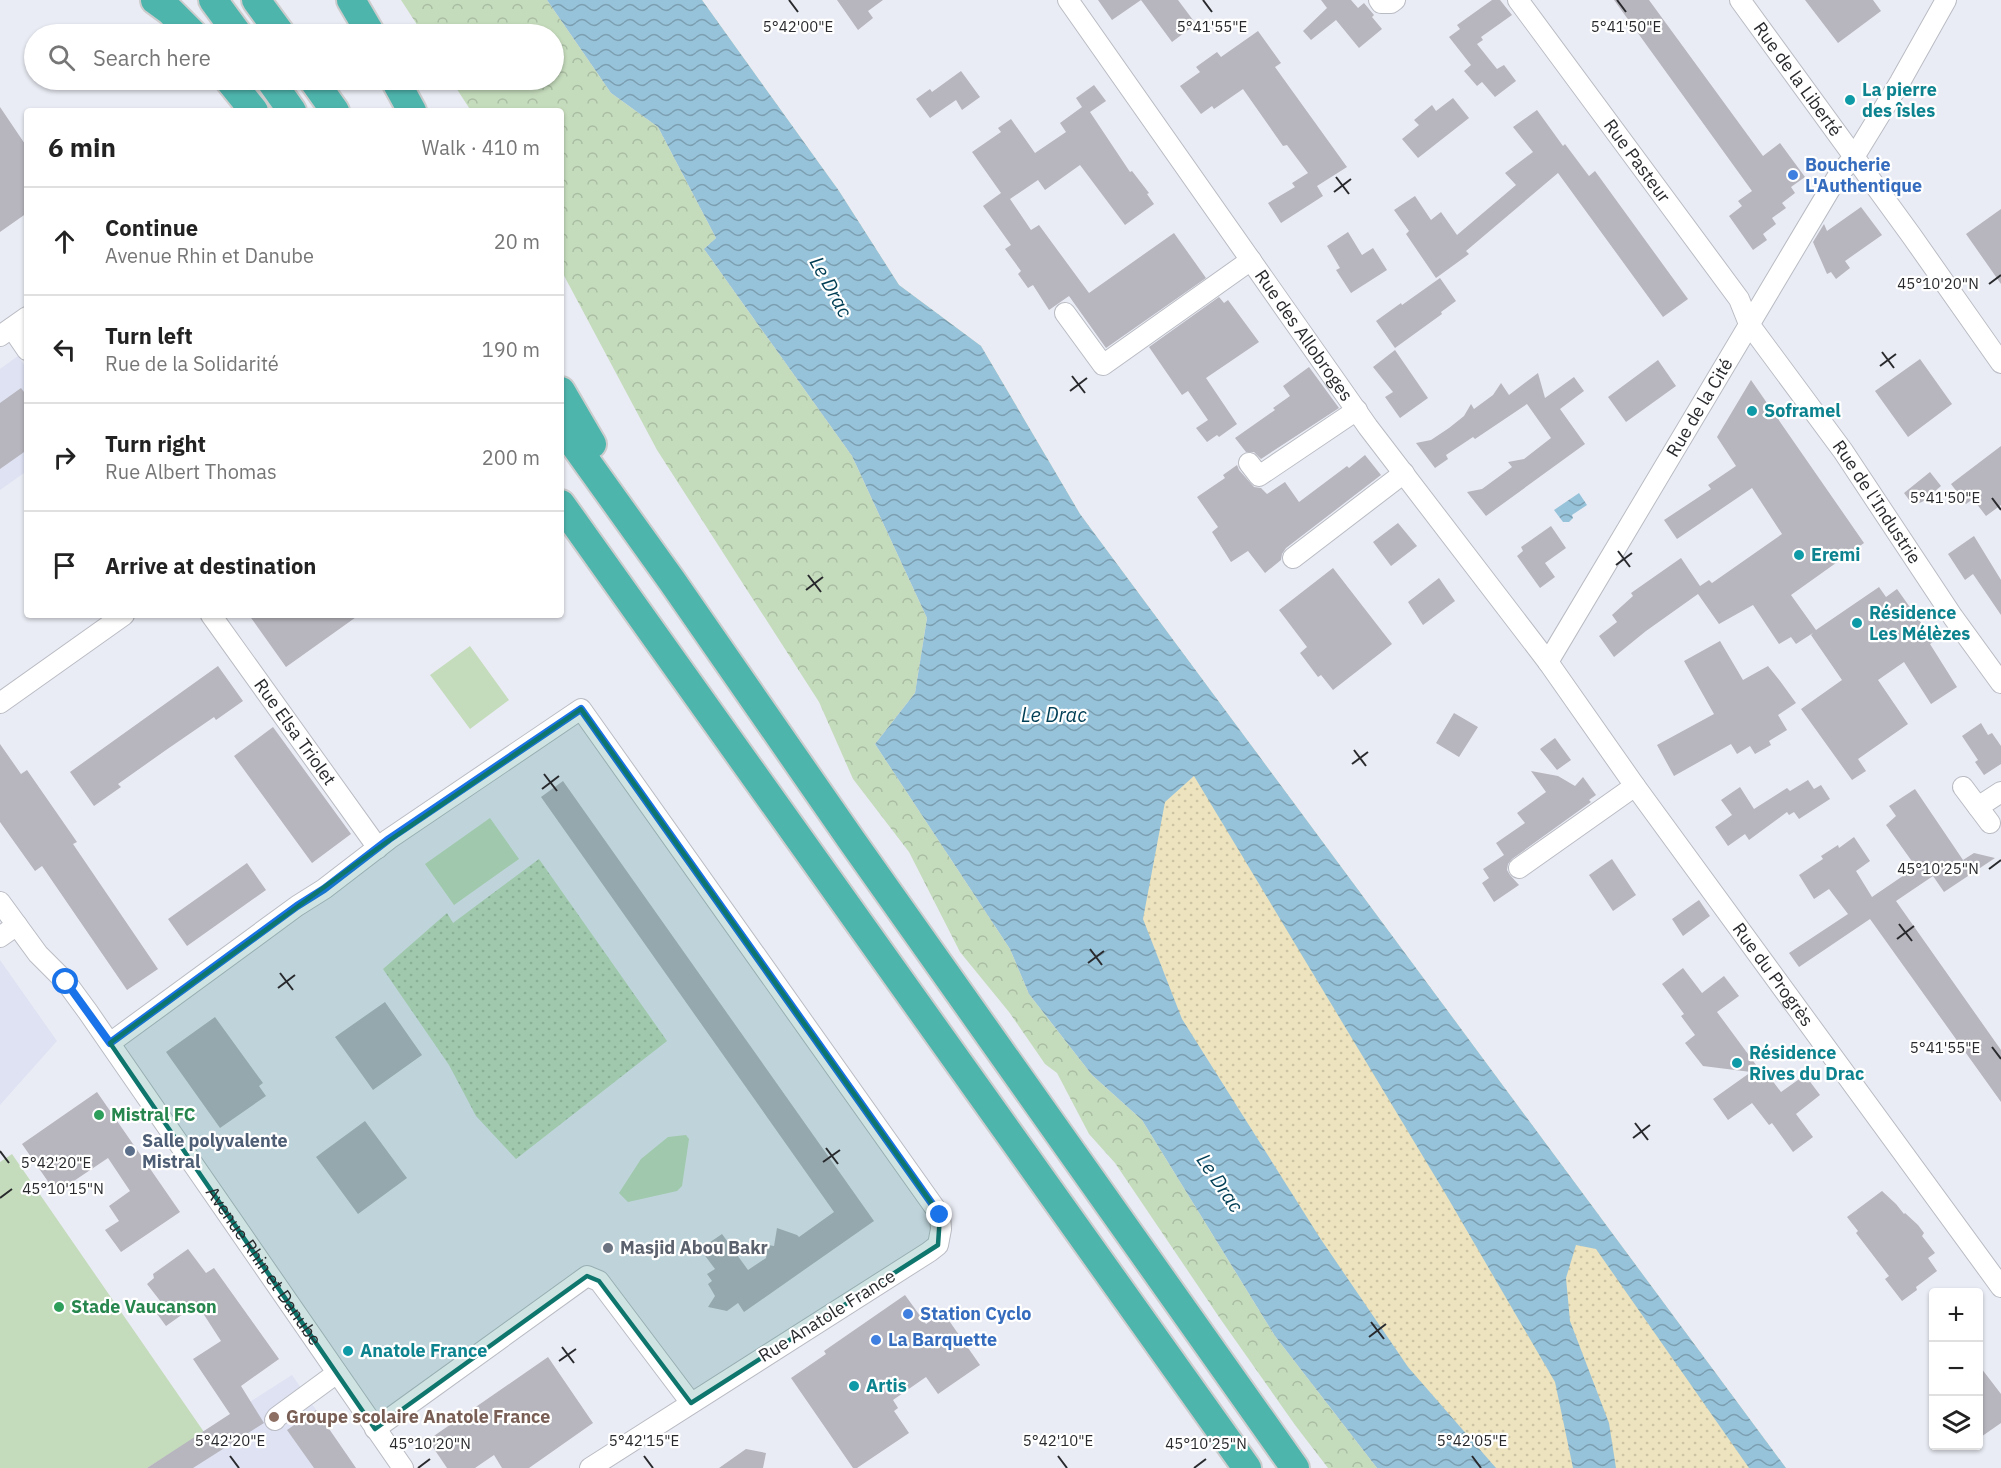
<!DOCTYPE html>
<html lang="en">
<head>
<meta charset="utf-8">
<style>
  :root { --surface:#fff; --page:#f2f2f2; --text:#222; --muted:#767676; --line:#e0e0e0 }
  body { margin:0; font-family:"IBM Plex Sans",sans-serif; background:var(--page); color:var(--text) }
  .controls { position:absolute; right:18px; bottom:18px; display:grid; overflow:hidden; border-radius:6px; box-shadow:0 2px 4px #0004 }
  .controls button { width:54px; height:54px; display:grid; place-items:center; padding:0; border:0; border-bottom:2px solid var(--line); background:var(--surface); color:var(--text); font:30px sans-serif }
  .stop { position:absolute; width:18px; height:18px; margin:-14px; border:4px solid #1a73e8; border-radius:50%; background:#fff }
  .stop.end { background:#1a73e8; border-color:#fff; box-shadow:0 2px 6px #0008 }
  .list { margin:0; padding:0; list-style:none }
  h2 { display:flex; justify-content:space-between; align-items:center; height:78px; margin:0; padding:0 24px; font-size:26px }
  h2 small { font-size:20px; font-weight:400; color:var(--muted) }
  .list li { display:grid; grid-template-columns:39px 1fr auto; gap:18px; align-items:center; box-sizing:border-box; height:108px; padding:0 24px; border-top:2px solid var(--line) }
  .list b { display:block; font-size:22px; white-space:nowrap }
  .list p { margin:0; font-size:20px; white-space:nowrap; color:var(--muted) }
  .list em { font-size:20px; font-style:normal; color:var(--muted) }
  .icon { flex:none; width:33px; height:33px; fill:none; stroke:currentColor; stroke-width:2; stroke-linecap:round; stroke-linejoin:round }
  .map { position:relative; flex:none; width:2001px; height:1468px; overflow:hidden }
  .search { position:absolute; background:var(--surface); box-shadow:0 2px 4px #0004; left:24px; top:24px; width:540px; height:66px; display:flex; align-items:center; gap:15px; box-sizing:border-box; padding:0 21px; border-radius:33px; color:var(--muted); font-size:22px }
  .panel { position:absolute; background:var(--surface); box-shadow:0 2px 4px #0004; left:24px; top:108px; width:540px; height:510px; border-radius:6px }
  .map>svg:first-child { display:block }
</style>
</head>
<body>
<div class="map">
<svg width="2001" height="1468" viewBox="0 0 2001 1468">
  <defs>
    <pattern id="grass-dots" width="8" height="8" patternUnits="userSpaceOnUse" patternTransform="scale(1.5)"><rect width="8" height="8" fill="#c5dcbc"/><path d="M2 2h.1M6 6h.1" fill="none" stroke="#a9bda2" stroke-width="1.8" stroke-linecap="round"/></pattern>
    <pattern id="forest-crowns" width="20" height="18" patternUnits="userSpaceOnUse" patternTransform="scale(1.5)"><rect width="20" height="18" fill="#c5dcbc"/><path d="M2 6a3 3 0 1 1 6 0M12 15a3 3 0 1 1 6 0" fill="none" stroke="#a9bda2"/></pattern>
    <pattern id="sand-dots" width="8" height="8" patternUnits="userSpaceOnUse" patternTransform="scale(1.5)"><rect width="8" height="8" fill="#ede3be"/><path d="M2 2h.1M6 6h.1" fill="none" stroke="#cbc3a4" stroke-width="1.8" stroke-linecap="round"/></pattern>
    <pattern id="water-waves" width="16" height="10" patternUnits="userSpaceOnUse" patternTransform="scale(1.5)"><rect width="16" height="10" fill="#97c3da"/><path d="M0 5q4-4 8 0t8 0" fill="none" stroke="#7b9fb1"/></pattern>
  </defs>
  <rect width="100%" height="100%" fill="#eaecf5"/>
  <path fill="#dee2f2" d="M18,356L27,369V471L0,490V369Z
    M0,960L57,1041L0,1105Z
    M292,1375L356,1468H147Z"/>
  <path fill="url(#grass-dots)" d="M539,859L667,1041L516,1159L476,1116L449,1065L383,969L447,913L453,923Z"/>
  <path fill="url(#forest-crowns)" d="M401,0H547L611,93L658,127L716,238L704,249L852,456L927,618L915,693L875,744L1010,949L1029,994L1092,1075L1142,1120L1275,1336L1377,1468H1328L1295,1425L1219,1317L1115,1163L1089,1134L1057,1073L1045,1064L1009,1012L960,952L909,852L853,779L819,702L657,450L561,270V111H471L451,80H554V34H423Z"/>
  <path fill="url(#sand-dots)" d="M547,0H702L839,191L899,285L981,346L1080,514L1786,1468H1377L1275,1336L1142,1120L1092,1075L1029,994L1010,949L875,744L915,693L927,618L852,456L704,249L716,238L658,127L611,93Z"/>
  <path fill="#c5dcbc" d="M470,646L509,700L470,729L430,675Z
    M490,818L519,859L454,905L425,864Z
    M686,1135L689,1139L682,1186L677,1191L628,1202L619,1193L641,1159L668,1137Z
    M12,1154L204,1432L147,1468H0V1162Z"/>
  <path fill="url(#water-waves)" d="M547,0H702L839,191L899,285L981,346L1080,514L1786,1468H1749L1596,1249L1576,1245L1566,1278L1570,1321L1609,1423L1616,1468H1573L1555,1382L1445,1193L1194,776L1165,802L1143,919L1182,1019L1320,1238L1408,1367L1496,1468H1377L1275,1336L1142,1120L1092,1075L1029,994L1010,949L875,744L915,693L927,618L852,456L704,249L716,238L658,127L611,93Z
    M1579,493L1587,505L1572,515L1573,518L1569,522H1563L1554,510Z"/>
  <path fill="#b7b5bd" d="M837,0H883L868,11L873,18L858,30Z
    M1098,0H1141L1112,20Z
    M1141,0H1178L1196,24L1172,42Z
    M1321,0H1351L1358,8L1364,3L1374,15L1372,17L1382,29L1359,48L1336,20L1311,40L1303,31L1327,8Z
    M1492,0H1500L1512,15L1481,37L1483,40L1477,44L1497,69L1504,65L1516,81L1495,97L1482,82L1477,86L1464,71L1471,65L1449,37L1460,29L1457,25Z
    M1614,0H1649L1763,156L1780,143L1805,177L1791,187L1795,193L1782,203L1786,208L1772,218L1776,224L1763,234L1767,240L1753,250L1729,216L1742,206L1738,201L1752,191Z
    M1805,0H1873L1881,11L1838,43Z
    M1258,31L1281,63L1275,67L1347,167L1317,186L1323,196L1281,223L1268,203L1295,187L1292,183L1308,173L1287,145L1283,146L1243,89L1214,109L1212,106L1201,114L1180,86L1200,72L1196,67L1217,52L1221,57Z
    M961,71L980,97L962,110L956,100L930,118L916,99L930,89L932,92Z
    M1094,85L1106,101L1090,112L1130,172L1132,171L1149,193L1147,194L1154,204L1125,225L1080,165L1045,190L1038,180L1010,199L1031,230L1039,225L1089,293L1174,233L1206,278L1106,348L1069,296L1049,310L1033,285L1028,288L1018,274L1021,271L1005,249L1011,245L983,206L1001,193L972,152L1001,132L998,128L1011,119L1035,153L1066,132L1060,123L1082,107L1076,98Z
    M1453,98L1469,118L1418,158L1402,139L1419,125L1414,120L1432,105L1436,111Z
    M0,107L27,147V213L0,232Z
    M1537,110L1563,146L1565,144L1589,176L1595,171L1688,299L1663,317L1558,173L1466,251L1469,254L1436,278L1406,234L1409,231L1394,210L1415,196L1431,220L1441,212L1457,235L1516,185L1505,173L1533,152L1513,127Z
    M1861,207L1882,235L1845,261L1850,268L1836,279L1831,272L1827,274L1813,242L1824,224L1827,231Z
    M2001,209V284L1966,234Z
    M1348,232L1362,255L1373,248L1387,270L1351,293L1336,270L1340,268L1327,246Z
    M1440,278L1456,301L1441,312L1442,314L1395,348L1376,321L1401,303L1402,305Z
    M1219,297L1224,303L1228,300L1259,342L1206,378L1237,424L1219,437L1217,435L1207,442L1196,428L1208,420L1188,391L1182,395L1149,347Z
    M1395,350L1428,398L1400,418L1385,397L1393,392L1373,367Z
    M1920,359L1952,404L1908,437L1875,391Z
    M1658,360L1676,386L1626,422L1608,397Z
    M1309,367L1339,408L1261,459L1254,452H1246L1235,438L1275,410L1273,408L1290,396L1283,386Z
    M1538,373L1545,398L1574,377L1584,391L1560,409L1585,444L1486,516L1467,492L1482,489L1512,467L1508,462L1524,459L1551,438L1527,404L1475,439L1473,437L1446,455L1448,459L1435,468L1416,443L1431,440L1449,428L1464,416L1471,404L1474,409L1493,395L1501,383L1509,395Z
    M1751,380L1864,543L1791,595L1816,630L1879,587L1886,597L1897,589L1934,641L1930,644L1957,687L1931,704L1904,662L1878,680L1908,724L1858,759L1866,771L1852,780L1801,709L1842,680L1811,635L1813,633L1796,644L1791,637L1779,644L1753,605L1719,624L1698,594L1646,631L1614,657L1599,636L1617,622L1612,615L1633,596L1631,593L1681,558L1700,586L1709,580L1712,583L1782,534L1752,488L1677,539L1664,520L1711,489L1708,485L1736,466L1717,437Z
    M21,388L27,396V450L0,469V403Z
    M2001,446V505L1986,516L1973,499L1966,504L1951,484Z
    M1365,455L1381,475L1286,548L1282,554L1281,560L1265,573L1248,551L1231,562L1212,532L1218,527L1197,497L1225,478L1223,475L1237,465L1239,470L1254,487L1261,488L1267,494L1285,482L1299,502L1347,466L1349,468Z
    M1930,472L1941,486L1922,502L1913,505L1904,493Z
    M1398,523L1417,546L1391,566L1373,542Z
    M1551,526L1566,548L1545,563L1555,577L1540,588L1517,556L1523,551L1521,547Z
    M1974,536L2001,580V615L1973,574L1965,580L1948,554Z
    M1333,568L1392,644L1333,690L1321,675L1318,677L1300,653L1307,647L1279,610Z
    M1439,578L1455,601L1423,625L1408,602Z
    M249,615H359L286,667Z
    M1720,641L1743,680L1768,666L1780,681L1796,703L1778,715L1787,730L1769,741L1771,745L1755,754L1750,746L1737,754L1731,744L1674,776L1657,745L1714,714L1684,661Z
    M218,666L243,701L216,720L214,717L166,750L118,784L121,787L94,806L70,772Z
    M1454,713L1478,727L1459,757L1436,743Z
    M1981,723L1988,735L1992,733L2001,746V764L1984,775L1975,762L1978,760L1962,736Z
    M273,727L351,834L312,863L234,756Z
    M1555,738L1571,760L1557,770L1540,749Z
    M0,744L21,774L27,770L77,842L73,844L158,969L127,990L42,866L35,871L0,822Z
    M1531,771L1558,776L1575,786L1583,777L1596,795L1589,800L1591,802L1512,859L1508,864L1507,870L1510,875L1519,885L1494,902L1482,883L1489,878L1483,869L1504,855L1496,843L1525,823L1517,813L1546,792Z
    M1808,780L1814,789L1821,785L1830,799L1799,819L1794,812L1789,815L1787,812L1749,840L1745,834L1728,846L1715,827L1732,815L1721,800L1740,787L1754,809L1787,788L1790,791Z
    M563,781L874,1221L744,1312L738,1303L727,1311L708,1307L715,1296L708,1284L712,1281L707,1274L715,1269L700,1249L722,1234L748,1270L766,1258L768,1245L774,1246L777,1228L797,1235L799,1237L834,1212L541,797Z
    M1915,789L1963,860L1974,853L1995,858L1944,892L1933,876L1896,901L2001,1050V1102L1870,919L1799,967L1789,953L1848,914L1829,889L1814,899L1799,875L1823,859L1821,856L1838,845L1839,848L1854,837L1870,861L1856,871L1872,897L1916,867L1886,825L1896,816L1889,806Z
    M1612,859L1636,895L1613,911L1589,875Z
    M247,863L266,890L187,946L168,919Z
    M1699,900L1710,916L1683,936L1672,919Z
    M1683,968L1702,993L1724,976L1739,996L1717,1012L1762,1073L1765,1071L1781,1092L1805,1075L1820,1095L1796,1114L1813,1137L1793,1152L1772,1123L1769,1125L1752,1103L1728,1120L1713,1099L1751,1072L1703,1066L1685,1043L1695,1035L1681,1016L1684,1014L1662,984Z
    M385,1002L422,1055L373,1090L335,1037Z
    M215,1017L263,1083L259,1086L266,1096L220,1128L166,1052Z
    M97,1092L180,1212L121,1252L105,1230L119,1221L109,1206L130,1191L108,1158L56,1193L22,1144Z
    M365,1121L407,1178L358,1214L316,1157Z
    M1882,1191L1896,1204L1904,1214L1905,1213L1918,1225L1924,1233L1922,1236L1935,1253L1928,1258L1937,1271L1916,1287L1917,1290L1902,1301L1885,1279L1889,1276L1856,1233L1858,1231L1847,1217Z
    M188,1249L206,1273L214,1268L279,1359L241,1386L264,1423L193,1468H147L230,1414L193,1359L221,1341L197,1304L166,1326L152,1307L161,1302L147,1284L154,1278L153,1274Z
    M905,1295L926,1324L943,1312L980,1365L938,1394L926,1377L893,1400L898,1408L894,1411L909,1433L857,1468H853L791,1378L826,1354L824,1351Z
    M548,1357L593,1423L529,1468H502L494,1455L475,1468H447L428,1440Z
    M1978,1364L2001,1394V1423L1978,1439Z
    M316,1410L356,1468H314L287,1430Z
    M746,1449L766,1453L763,1468H719Z"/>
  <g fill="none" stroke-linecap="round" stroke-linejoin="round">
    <defs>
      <g id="minor">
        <path id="s1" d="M1068,0L1368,427L1548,662L1635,786L2001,1287"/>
        <path d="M1379,0L1381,3H1391L1395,0"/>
        <path id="s2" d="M1518,0L1739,299L1749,324L1843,451L1953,617L2001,683"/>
        <path id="s3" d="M1740,0L1911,235L2001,363"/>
        <path d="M1065,313L1103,365L1251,260"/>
        <path d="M12,328L27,350"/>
        <path d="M0,336L27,317"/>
        <path d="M1249,463L1259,476L1357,410"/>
        <path d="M1293,558L1404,473"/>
        <path id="s4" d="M211,615L378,848"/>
        <path id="s5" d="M1548,662L1839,174L1854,157L1900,82L1946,0"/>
        <path d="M0,703L124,615"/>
        <path d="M1963,787L1978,807"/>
        <path d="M1990,823L1978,807L2001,792"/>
        <path d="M1519,868L1635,786"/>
        <path id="s6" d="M0,902L38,954L66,982L88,1012L403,1468"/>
        <path d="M0,937L17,925"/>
        <path d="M110,1043L297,906L324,889L389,839L581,709L940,1215L941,1229L938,1245L929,1252L590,1468"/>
        <path d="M275,1420L277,1417L337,1373"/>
        <path d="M375,1429L587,1276L599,1281L691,1403"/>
      </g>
      <path id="highway" d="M155,0L170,11L193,34
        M213,0L238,34
        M256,0L281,34
        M351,0L371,34
        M229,80L254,111
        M270,80L292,111
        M313,80L335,111
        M395,80L412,111
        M561,391L592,444
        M561,426L672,581L852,841L1295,1468
        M561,504L1247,1468"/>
    </defs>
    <use href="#minor" stroke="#babcc4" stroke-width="22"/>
    <use href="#highway" stroke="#cccccd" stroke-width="32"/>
    <use href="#minor" stroke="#fff" stroke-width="20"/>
    <use href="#highway" stroke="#4eb5ad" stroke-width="28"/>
  </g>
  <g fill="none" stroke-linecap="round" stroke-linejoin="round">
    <path stroke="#1a73e8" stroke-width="8" d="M66,982L110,1043L297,906L324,889L389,839L581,709L940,1215"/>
  </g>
  <path fill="#0f766e" fill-opacity="0.2" stroke="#0f766e" stroke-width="4.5" stroke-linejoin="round" d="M581,709L940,1215L938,1245L691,1403L599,1281L587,1276L375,1429L110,1043L378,848Z"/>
  <path fill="none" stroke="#292a2d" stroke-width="2" d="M789,0L798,12M1203,0L1212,12M1617,0L1626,12M1336,177L1349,194M1334,192L1351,179M1989,284L2001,275M1882,352L1894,368M1880,366L1896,354M1072,376L1085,393M1070,391L1087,378M1992,498L2001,510M1618,551L1630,567M1616,565L1632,553M808,575L821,592M806,590L823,577M1354,750L1366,766M1352,764L1368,752M544,774L557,791M542,789L559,776M1989,869L2001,860M1899,924L1912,941M1897,939L1914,926M1090,949L1102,965M1088,963L1104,951M280,973L293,990M278,988L295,975M1992,1047L2001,1059M1635,1123L1648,1140M1633,1138L1650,1125M826,1148L838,1164M0,1151L9,1163M823,1162L840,1150M0,1198L12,1189M1371,1322L1384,1339M1369,1337L1386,1324M562,1347L574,1363M559,1361L576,1349M230,1456L239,1468M644,1456L653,1468M1058,1456L1067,1468M1472,1456L1481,1468M418,1468L430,1459M1194,1468L1206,1459"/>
  <g fill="#0f9aa8" stroke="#fff" stroke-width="2">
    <circle cx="1850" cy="100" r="6"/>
    <circle cx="1752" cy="411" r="6"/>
    <circle cx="1799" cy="555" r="6"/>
    <circle cx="1857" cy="623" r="6"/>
    <circle cx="1737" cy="1063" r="6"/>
    <circle cx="348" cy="1351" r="6"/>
    <circle cx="854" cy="1386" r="6"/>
  </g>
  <g fill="#3f7fe0" stroke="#fff" stroke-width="2">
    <circle cx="1793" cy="175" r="6"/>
    <circle cx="908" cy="1314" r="6"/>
    <circle cx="876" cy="1340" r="6"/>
  </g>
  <g fill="#2e9e5b" stroke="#fff" stroke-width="2">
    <circle cx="99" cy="1115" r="6"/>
    <circle cx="59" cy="1307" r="6"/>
  </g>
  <circle fill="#5c6f8a" stroke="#fff" stroke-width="2" cx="130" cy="1151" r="6"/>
  <circle fill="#6b7280" stroke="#fff" stroke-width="2" cx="608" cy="1248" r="6"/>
  <circle fill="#8d6e63" stroke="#fff" stroke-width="2" cx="274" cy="1417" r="6"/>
  <g text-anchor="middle" stroke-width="4.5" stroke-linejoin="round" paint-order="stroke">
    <g font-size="18" fill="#292a2d" stroke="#fff">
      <text dy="6" stroke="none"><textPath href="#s3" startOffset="98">Rue de la Liberté</textPath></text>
      <text dy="6" stroke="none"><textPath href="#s2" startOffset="200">Rue Pasteur</textPath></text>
      <text dy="6" stroke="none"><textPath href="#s1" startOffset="410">Rue des Allobroges</textPath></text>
      <text dy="6" stroke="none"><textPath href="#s5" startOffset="296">Rue de la Cité</textPath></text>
      <text dy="6" stroke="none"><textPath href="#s2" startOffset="618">Rue de l'Industrie</textPath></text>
      <text dy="6" stroke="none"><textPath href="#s4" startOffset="144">Rue Elsa Triolet</textPath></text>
      <text dy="6" stroke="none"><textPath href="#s1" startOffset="1203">Rue du Progrès</textPath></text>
      <text dy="6" stroke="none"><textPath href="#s6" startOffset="450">Avenue Rhin et Danube</textPath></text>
      <text transform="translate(827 1316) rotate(-32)" y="6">Rue Anatole France</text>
    </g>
    <g font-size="18" font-weight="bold" fill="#0d838f" stroke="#fff" text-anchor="start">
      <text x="1862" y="96">La pierre<tspan x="1862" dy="21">des îsles</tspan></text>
      <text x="1764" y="417">Soframel</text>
      <text x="1811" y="561">Eremi</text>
      <text x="1869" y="619">Résidence<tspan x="1869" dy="21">Les Mélèzes</tspan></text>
      <text x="1749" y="1059">Résidence<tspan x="1749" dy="21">Rives du Drac</tspan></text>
      <text x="360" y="1357">Anatole France</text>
      <text x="866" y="1392">Artis</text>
    </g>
    <g font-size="18" font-weight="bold" fill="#366cbe" stroke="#fff" text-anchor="start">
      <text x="1805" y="171">Boucherie<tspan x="1805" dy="21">L'Authentique</tspan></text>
      <text x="920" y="1320">Station Cyclo</text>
      <text x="888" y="1346">La Barquette</text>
    </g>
    <g font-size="18" font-weight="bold" fill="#27864d" stroke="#fff" text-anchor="start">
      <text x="111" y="1121">Mistral FC</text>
      <text x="71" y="1313">Stade Vaucanson</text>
    </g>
    <g font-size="18" font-weight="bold" fill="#4e5e75" stroke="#fff" text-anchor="start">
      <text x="142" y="1147">Salle polyvalente<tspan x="142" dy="21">Mistral</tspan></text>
    </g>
    <g font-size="18" font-weight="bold" fill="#5b616d" stroke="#fff" text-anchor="start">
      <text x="620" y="1254">Masjid Abou Bakr</text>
    </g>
    <g font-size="18" font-weight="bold" fill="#785e54" stroke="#fff" text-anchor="start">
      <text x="286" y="1423">Groupe scolaire Anatole France</text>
    </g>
    <g font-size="20" font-style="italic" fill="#003e55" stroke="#fff">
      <text transform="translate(831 287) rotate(61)" y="7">Le Drac</text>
      <text x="1054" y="722">Le Drac</text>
      <text transform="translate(1220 1183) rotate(56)" y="7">Le Drac</text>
    </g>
  </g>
  <g font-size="15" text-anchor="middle" fill="#292a2d" stroke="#fff" stroke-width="4.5" stroke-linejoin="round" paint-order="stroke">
    <text x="798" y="32">5°42'00"E</text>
    <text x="1212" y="32">5°41'55"E</text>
    <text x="1626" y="32">5°41'50"E</text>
    <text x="1938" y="289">45°10'20"N</text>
    <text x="1945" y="503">5°41'50"E</text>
    <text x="1938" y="874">45°10'25"N</text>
    <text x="1945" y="1053">5°41'55"E</text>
    <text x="56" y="1168">5°42'20"E</text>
    <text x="63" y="1194">45°10'15"N</text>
    <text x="230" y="1446">5°42'20"E</text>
    <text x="644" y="1446">5°42'15"E</text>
    <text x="1058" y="1446">5°42'10"E</text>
    <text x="1472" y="1446">5°42'05"E</text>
    <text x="430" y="1449">45°10'20"N</text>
    <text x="1206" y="1449">45°10'25"N</text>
  </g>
</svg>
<div class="controls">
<button>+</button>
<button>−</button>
<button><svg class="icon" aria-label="layers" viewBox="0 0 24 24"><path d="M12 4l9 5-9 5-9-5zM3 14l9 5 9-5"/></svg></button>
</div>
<div class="stop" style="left:66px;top:982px"></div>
<div class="stop end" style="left:940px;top:1215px"></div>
<div class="search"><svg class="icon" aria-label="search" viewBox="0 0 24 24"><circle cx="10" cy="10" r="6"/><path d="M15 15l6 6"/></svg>Search here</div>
<section class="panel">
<h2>6 min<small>Walk · 410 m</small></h2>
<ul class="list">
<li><svg class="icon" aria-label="ahead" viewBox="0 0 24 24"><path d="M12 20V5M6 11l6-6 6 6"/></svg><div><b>Continue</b><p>Avenue Rhin et Danube</p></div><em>20 m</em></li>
<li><svg class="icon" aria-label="left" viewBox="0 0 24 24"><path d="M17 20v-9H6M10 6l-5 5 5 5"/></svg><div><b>Turn left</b><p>Rue de la Solidarité</p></div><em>190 m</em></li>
<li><svg class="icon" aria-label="right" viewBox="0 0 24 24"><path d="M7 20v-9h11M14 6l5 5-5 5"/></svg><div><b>Turn right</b><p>Rue Albert Thomas</p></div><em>200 m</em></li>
<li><svg class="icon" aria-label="arrive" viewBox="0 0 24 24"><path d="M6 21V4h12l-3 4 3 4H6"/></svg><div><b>Arrive at destination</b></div></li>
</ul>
</section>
</div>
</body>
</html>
